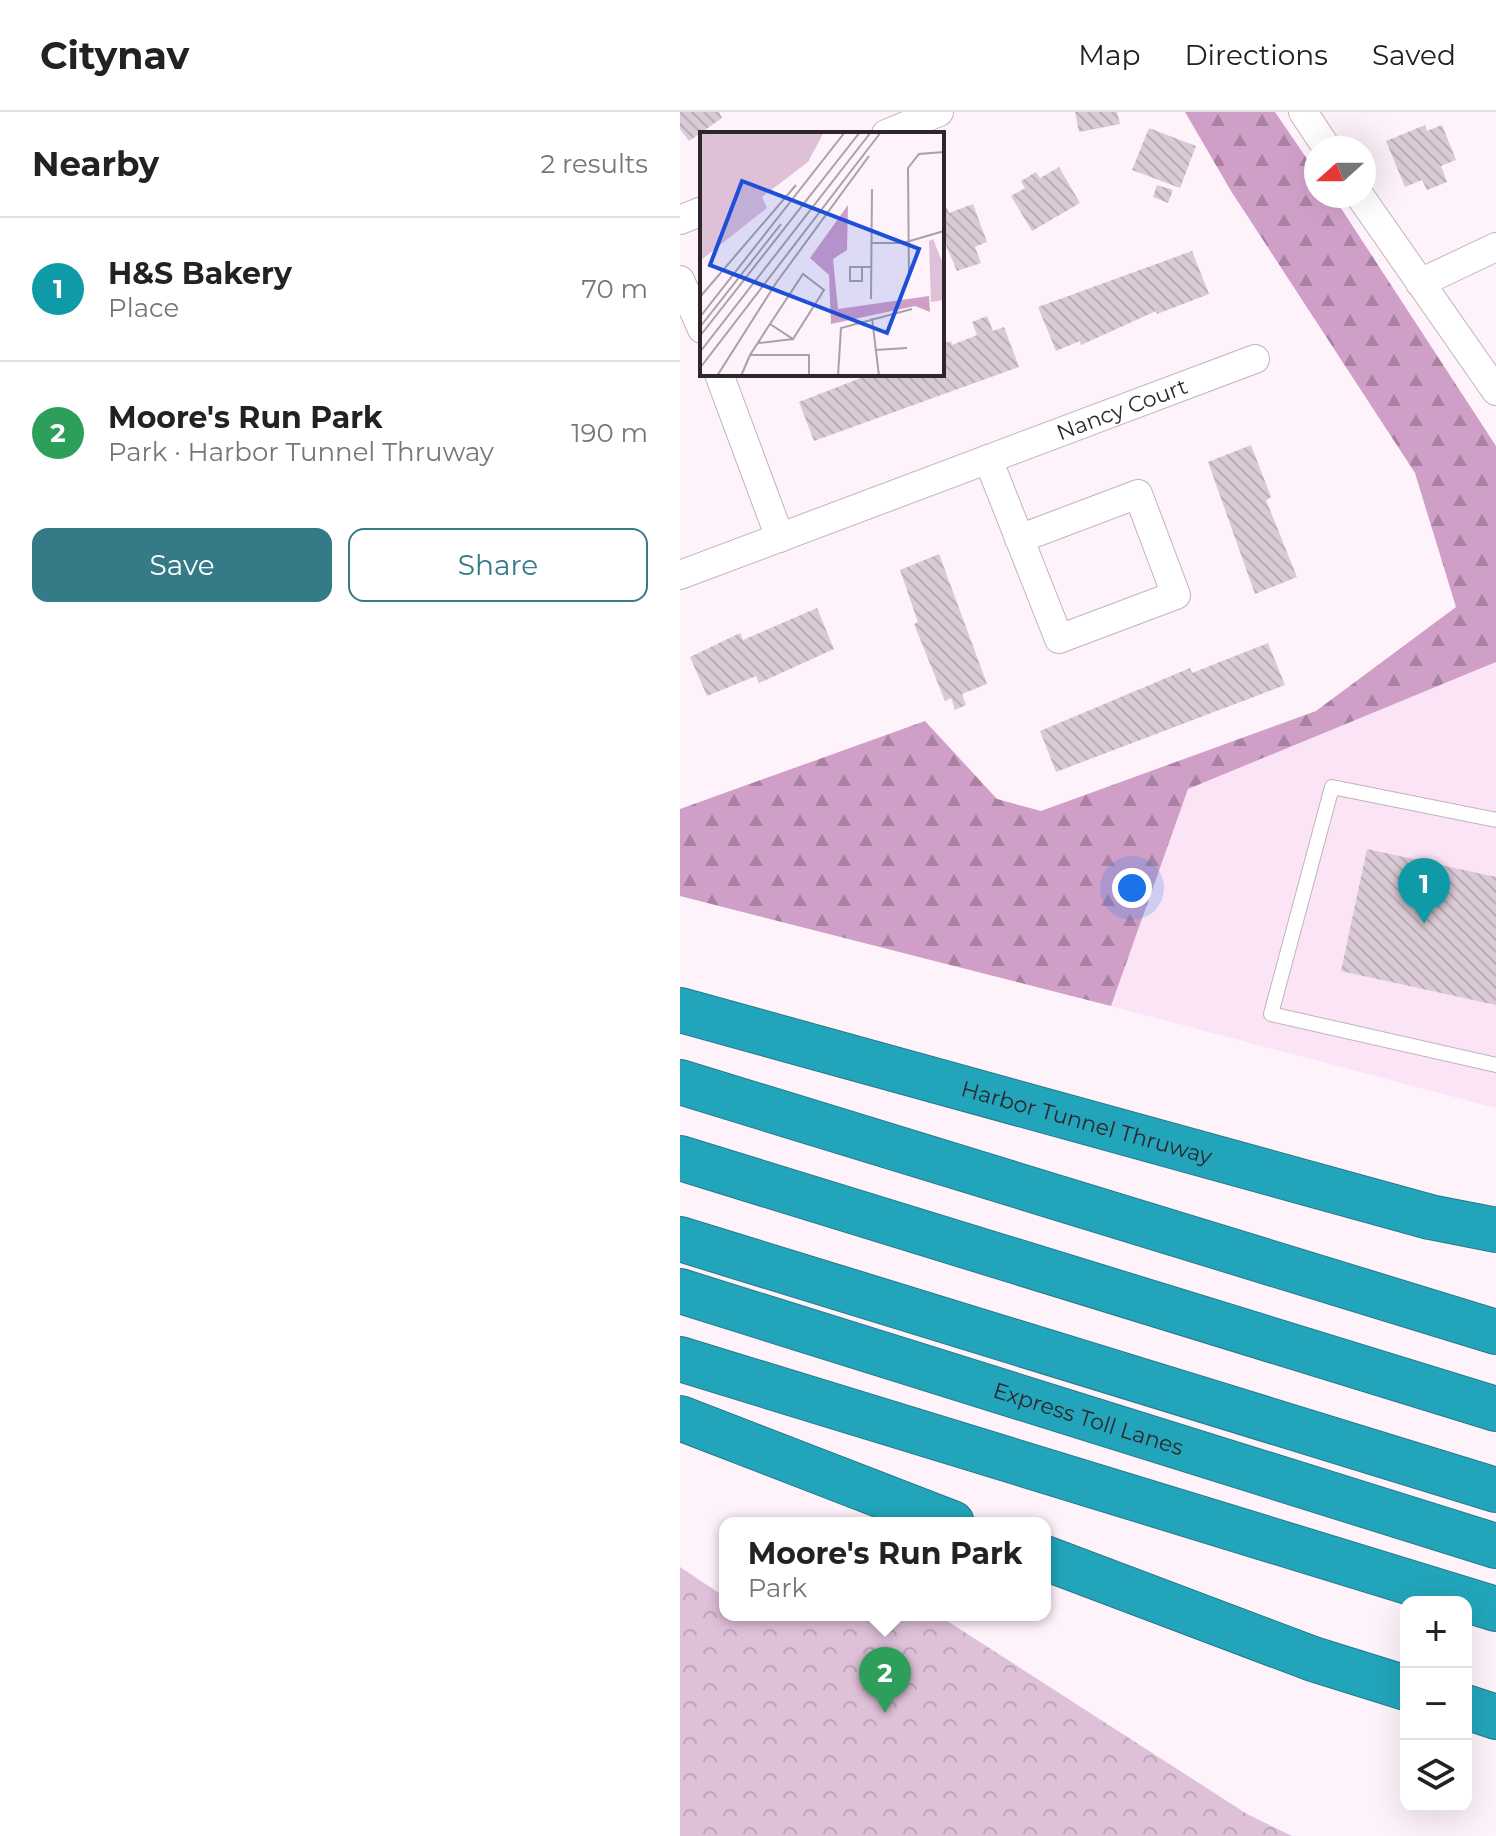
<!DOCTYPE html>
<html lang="en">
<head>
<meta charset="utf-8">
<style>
  :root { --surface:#fff; --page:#f6f6f6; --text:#222; --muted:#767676; --line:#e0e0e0; --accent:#347a87 }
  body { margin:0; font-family:Montserrat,sans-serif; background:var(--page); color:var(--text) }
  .controls { position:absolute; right:24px; bottom:24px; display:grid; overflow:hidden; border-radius:16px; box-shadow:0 8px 32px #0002 }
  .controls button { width:72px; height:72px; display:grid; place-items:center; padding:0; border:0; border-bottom:2px solid var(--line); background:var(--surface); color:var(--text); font:40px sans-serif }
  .compass { position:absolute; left:624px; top:24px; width:72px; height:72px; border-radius:50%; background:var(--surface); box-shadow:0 8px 32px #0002; rotate:249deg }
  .you { position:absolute; left:452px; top:776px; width:28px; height:28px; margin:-20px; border:6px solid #fff; border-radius:50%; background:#1a73e8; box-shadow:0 0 0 12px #1a73e833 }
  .badge { display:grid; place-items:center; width:52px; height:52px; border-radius:50%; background:var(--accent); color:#fff; font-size:26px; font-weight:700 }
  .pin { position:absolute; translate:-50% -66px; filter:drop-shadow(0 2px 4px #0008) }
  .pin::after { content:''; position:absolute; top:42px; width:28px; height:24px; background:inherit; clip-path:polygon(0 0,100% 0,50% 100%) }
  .popup { position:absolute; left:39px; top:1405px; width:332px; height:104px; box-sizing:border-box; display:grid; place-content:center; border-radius:16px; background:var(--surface); filter:drop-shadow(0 2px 6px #0005); font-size:26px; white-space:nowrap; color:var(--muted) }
  .popup b { font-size:30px; color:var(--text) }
  .popup::after { content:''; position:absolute; left:50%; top:100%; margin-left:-16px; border:16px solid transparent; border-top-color:var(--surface) }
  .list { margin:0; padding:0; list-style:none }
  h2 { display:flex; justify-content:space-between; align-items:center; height:104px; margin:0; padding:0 32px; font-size:34px }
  h2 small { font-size:26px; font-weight:400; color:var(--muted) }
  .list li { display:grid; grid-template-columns:52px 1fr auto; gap:24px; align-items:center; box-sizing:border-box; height:144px; padding:0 32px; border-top:2px solid var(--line) }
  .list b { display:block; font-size:30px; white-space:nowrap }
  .list p { margin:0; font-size:26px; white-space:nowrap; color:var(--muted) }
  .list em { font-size:26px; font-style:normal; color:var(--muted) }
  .actions { display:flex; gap:16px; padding:24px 32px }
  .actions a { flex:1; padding:18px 0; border:2px solid var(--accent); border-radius:16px; text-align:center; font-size:28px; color:var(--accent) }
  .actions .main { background:var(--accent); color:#fff }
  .icon { flex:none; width:44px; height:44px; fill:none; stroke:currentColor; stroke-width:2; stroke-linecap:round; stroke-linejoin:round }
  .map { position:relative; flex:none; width:816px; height:1724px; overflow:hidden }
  header { display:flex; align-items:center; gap:48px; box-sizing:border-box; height:112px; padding:0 40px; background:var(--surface); border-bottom:2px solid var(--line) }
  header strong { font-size:38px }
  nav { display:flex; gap:44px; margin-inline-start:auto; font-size:28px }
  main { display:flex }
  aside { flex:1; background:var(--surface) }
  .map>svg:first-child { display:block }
</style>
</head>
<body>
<header>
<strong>Citynav</strong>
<nav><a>Map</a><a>Directions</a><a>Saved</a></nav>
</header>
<main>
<aside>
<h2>Nearby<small>2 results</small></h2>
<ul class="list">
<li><span class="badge" style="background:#0f9aa8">1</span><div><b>H&amp;S Bakery</b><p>Place</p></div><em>70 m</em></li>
<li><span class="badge" style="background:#2e9e5b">2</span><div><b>Moore's Run Park</b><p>Park · Harbor Tunnel Thruway</p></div><em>190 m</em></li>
</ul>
<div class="actions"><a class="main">Save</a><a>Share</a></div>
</aside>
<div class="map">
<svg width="816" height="1724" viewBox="0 0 816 1724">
  <defs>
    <pattern id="forest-firs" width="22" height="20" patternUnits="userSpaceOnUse" patternTransform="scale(2)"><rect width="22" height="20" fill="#d09fc8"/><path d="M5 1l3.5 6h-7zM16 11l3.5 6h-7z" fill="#a982a3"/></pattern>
    <pattern id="park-crowns" width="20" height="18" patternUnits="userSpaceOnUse" patternTransform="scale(2)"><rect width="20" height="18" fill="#dec0d9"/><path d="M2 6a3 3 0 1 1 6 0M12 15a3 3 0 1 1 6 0" fill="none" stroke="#bfa5ba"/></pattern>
    <pattern id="building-back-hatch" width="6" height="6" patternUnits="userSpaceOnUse" patternTransform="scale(2)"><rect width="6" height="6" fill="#d9cad6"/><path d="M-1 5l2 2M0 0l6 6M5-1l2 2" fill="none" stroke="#bbaeb8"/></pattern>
  </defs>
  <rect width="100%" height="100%" fill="#fef2fb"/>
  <path fill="#fae4f6" d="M816,550V996L431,894L508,677Z"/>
  <path fill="url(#forest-firs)" d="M505,0H595L636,60V84H653L816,334V550L508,677L431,894L0,784V697L245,609L317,687L361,699L636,599L776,495L735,361L551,79Z"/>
  <path fill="url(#park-crowns)" d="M0,1455L45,1485V1503H258L567,1702L612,1724H0Z"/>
  <path fill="url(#building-back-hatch)" d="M0,0H39L42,6L9,29L0,17Z
    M395,0H437L440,12L399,20Z
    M745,13L747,19L762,13L776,48L761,54L767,70L747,78L742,68L725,75L706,29Z
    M469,16L516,34L500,76L452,58Z
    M379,55L400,91L352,119L331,84L345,76L341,69L356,60L360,66Z
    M477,73L493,78L488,91L473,85Z
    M293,92L307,130L295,135L301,151L277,159L262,124V98L267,96L269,101Z
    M512,139L529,182L477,202L476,199L401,233L400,229L376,239L358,195Z
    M307,204L313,219L324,215L339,255L134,329L119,290L191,262H262V232L271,229L272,233L297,223L292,210Z
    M571,333L591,385L586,388L617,465L575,482L528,350Z
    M259,442L307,572L282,582L286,593L275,598L271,586L265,589L234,512L238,510L220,458Z
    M137,496L154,537L79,571L76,564L27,584L10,545L60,521L63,528Z
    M588,531L605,573L376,660L360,619L510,556L512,561Z
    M687,737L816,765V893L661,859Z"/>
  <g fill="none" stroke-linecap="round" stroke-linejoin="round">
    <defs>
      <path id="service" d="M816,708L652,675L591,902L816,953"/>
      <g id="minor">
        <path d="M623,0L647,36"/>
        <path d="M206,22L259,0"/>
        <path d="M680,84L816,279"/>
        <path d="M0,108L22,99"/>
        <path d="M0,168L22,217"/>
        <path d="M740,171L816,135"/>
        <path d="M39,262L100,426"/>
        <path d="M308,347L379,527L496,483L458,382L339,427"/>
        <path id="s1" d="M0,463L575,247"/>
      </g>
      <g id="motorway">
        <path id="s2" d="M0,898L750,1105L816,1118"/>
        <path d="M0,970L816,1220"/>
        <path d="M0,1046L816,1297"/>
        <path d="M0,1127L816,1378"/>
        <path id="s3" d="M0,1179L816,1434"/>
        <path d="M0,1247L816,1497"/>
        <path d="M0,1306L272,1411"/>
        <path d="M365,1446L633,1547L726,1576"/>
        <path d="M786,1595L816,1605"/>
      </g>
    </defs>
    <use href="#service" stroke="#c1b3be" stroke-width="16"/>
    <use href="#minor" stroke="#c1b3be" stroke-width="30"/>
    <use href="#motorway" stroke="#267989" stroke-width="46"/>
    <use href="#service" stroke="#fff" stroke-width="14"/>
    <use href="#minor" stroke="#fff" stroke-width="28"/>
    <use href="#motorway" stroke="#22a5bb" stroke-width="44"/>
  </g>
  <g text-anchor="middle" stroke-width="8" stroke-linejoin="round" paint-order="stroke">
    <g font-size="22" fill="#2d272c" stroke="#fff">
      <text dy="8" stroke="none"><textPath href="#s1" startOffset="472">Nancy Court</textPath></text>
      <text dy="8" stroke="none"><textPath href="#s2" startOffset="422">Harbor Tunnel Thruway</textPath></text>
      <text dy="8" stroke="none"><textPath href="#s3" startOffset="428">Express Toll Lanes</textPath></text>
    </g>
  </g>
  <g transform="translate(20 20)">
    <rect width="244" height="244" fill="#fef2fb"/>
    <path d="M148,73L147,118L133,127L138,177L229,164L230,180L215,174L131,192L129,143L110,126Z" fill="#d09fc8"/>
    <path d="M0,0H124L108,30L62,65L67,76L0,129ZM233,107L244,134V168L231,170L229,109Z" fill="#dec0d9"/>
    <path fill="none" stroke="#aaa1a8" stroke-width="2" d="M171,111H203L244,99M162,135V149H150V135H171M209,147L208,36L219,22L244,20M0,165L96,53M171,167L172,57M0,185L145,0M172,186L179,244M0,195L81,92M0,204L160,0M59,211L93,207M175,218L207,216M0,220L171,0M51,223H109V244M0,236L181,0M17,244L76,151L169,24M41,244L50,223L70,192L103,142L124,158L93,207L70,192M138,244L141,196L212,177"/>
    <path fill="#1d4ed8" fill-opacity="0.15" stroke="#1d4ed8" stroke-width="4" d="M42,49L219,117L187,201L10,133Z"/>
    <rect width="244" height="244" fill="none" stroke="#2d272c" stroke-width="4"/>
  </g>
</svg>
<div class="controls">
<button>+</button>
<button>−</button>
<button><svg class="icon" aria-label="layers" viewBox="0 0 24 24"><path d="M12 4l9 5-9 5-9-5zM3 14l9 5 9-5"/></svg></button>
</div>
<svg class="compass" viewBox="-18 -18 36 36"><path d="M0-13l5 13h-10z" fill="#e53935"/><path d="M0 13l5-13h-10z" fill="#767676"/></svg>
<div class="you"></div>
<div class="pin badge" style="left:744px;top:812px;background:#0f9aa8">1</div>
<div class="pin badge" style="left:205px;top:1601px;background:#2e9e5b">2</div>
<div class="popup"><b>Moore's Run Park</b>Park</div>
</div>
</main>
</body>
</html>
